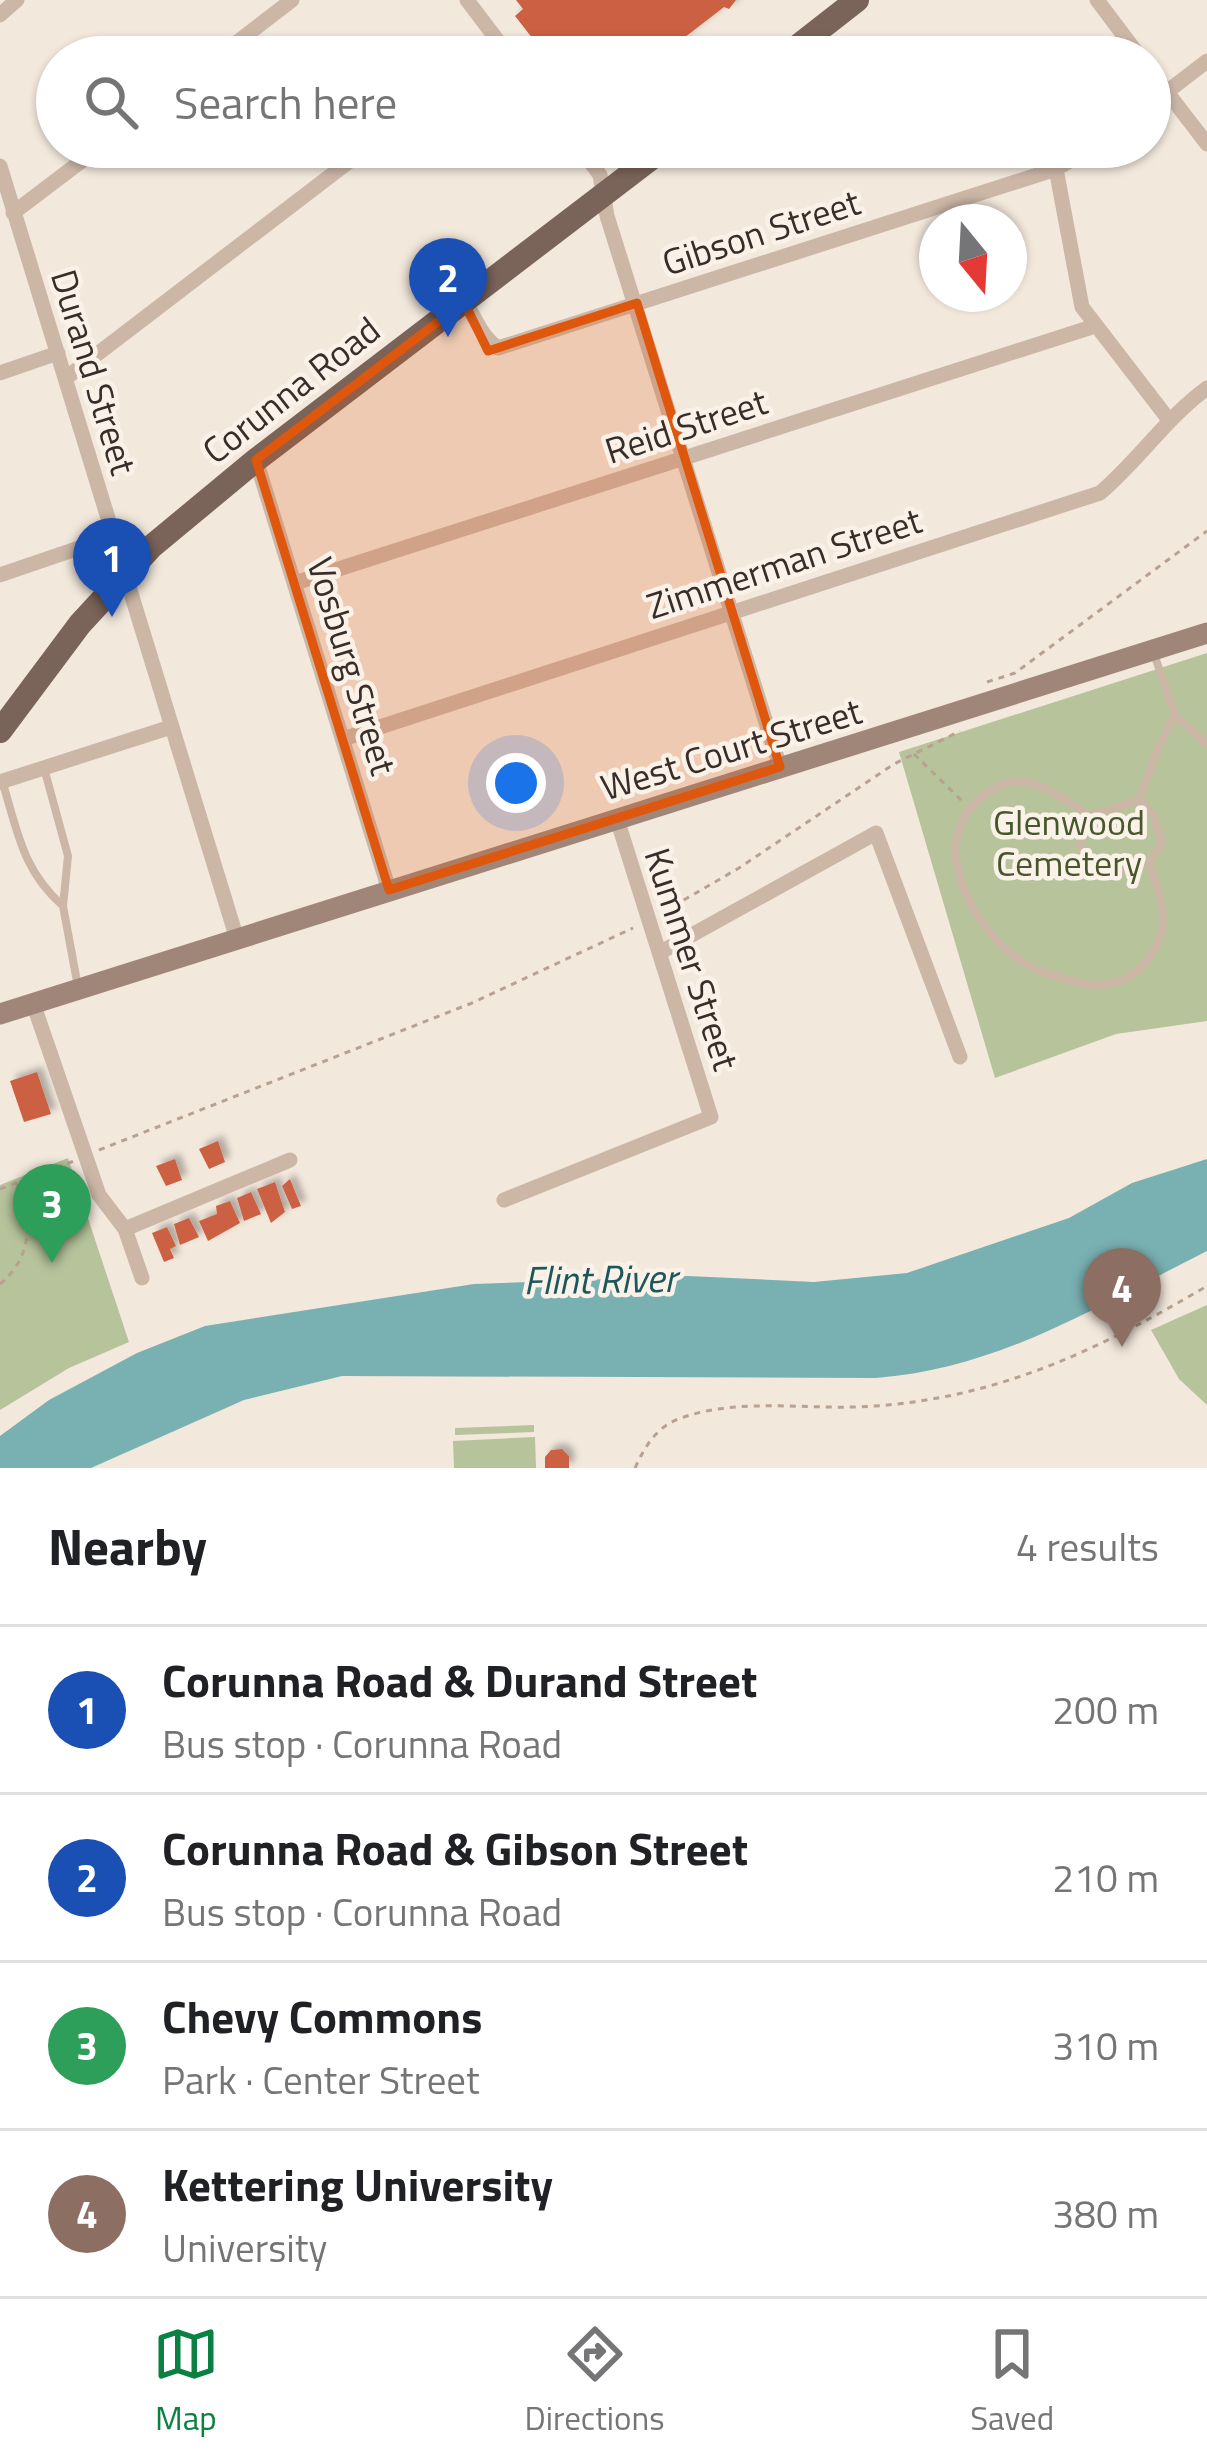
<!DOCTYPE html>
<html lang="en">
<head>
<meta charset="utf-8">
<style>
  :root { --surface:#fff; --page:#f6f6f6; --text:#202124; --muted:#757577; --line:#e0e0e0; --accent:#0b8043 }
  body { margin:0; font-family:"Titillium Web",sans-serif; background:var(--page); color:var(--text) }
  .compass { position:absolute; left:919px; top:204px; width:108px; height:108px; border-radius:50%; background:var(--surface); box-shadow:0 3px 9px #0004; rotate:162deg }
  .you { position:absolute; left:516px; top:783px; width:42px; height:42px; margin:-30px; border:9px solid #fff; border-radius:50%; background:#1a73e8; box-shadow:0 0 0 18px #1a73e833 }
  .badge { display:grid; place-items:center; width:78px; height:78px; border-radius:50%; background:var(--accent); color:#fff; font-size:39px; font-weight:700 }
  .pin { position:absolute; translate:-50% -99px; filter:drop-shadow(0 3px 6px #0008) }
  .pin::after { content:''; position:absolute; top:63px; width:42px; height:36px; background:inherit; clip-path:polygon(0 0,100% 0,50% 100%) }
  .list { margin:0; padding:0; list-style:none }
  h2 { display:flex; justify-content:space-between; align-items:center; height:156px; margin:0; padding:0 48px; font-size:51px }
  h2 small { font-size:39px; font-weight:400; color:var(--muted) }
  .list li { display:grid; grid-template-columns:78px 1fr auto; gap:36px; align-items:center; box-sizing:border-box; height:168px; padding:0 48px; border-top:3px solid var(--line) }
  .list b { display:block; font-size:45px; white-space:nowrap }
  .list p { margin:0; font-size:39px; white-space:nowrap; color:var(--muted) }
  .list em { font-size:39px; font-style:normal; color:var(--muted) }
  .icon { flex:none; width:66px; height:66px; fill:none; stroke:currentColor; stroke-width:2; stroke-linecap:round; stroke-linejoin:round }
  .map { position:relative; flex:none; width:1207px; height:1468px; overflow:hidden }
  .search { position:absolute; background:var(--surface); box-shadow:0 3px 9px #0004; left:36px; right:36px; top:36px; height:132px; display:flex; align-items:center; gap:30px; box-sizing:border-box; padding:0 42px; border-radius:66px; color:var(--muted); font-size:45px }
  .sheet { height:828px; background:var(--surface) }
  nav { display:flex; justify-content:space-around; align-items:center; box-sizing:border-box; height:168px; border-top:3px solid var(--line); background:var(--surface); font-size:33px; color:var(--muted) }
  nav a { display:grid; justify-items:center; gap:6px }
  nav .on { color:var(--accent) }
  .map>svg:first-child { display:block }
</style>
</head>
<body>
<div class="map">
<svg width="1207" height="1468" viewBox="0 0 1207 1468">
  <defs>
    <filter id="shadow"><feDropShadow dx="5.5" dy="-5.5" stdDeviation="3" flood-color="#0004"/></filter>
  </defs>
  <rect width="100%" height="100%" fill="#f3e8dc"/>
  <path fill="#b6c39b" d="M1207,653V1021L1116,1034L995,1078L899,752Z
    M68,1158L129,1342L69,1368L0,1410V1185Z
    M1207,1305V1405L1179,1379L1151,1330Z
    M534,1425V1432L455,1435V1428Z
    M535,1437L536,1468H454L453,1441Z"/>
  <path fill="#79b0b1" d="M1207,1159V1251C1099,1305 999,1369 876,1378L342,1376L244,1400L91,1468H0V1436L49,1400L137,1353L205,1326L474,1284L688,1276L814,1282L907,1273L1069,1218L1132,1183Z"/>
  <path fill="#cb6142" filter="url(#shadow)" d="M516,0H736L729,9L724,7L676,44L674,50L658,57H547L515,16L523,9Z
    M37,1072L51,1114L24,1122L10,1081Z
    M218,1141L225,1162L209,1169L199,1149Z
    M175,1159L182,1180L166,1186L156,1166Z
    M290,1179L301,1206L292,1209L282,1186Z
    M275,1182L285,1212L271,1223L257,1189Z
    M251,1192L261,1214L244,1221L237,1198Z
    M230,1201L240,1223L208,1241L199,1221L217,1214L216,1206Z
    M189,1218L199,1237L180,1245L174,1224Z
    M167,1227L176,1246L170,1249L174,1258L164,1262L152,1233Z
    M562,1449L569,1456V1468H545V1457L551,1450Z"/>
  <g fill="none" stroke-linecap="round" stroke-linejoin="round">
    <path stroke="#b8a191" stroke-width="3" stroke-dasharray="6 6" stroke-linecap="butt" d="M987,682L1015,673L1207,531
      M914,754L963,802
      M663,912L739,868L894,764L960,731
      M99,1150L472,1003L633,928
      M0,1189L74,1161
      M0,1284C34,1255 31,1222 17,1184
      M635,1468C646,1444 658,1425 684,1417C743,1397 814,1411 875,1406C1001,1397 1100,1349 1207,1286"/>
    <path stroke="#ccb7a7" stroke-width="8" d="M1153,651L1175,715L1207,744
      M44,768L68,856L63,906L78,987
      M3,784C18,833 23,871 63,906
      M1139,800L1153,814L1162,843L1149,863C1164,907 1175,935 1137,971C1119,988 1090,987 1068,980C1057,976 1044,973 1033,968C977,940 921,843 983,796C996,786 1009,779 1025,782C1049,786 1070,804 1090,816L1139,800L1157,751L1175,715
      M1090,816L1080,845L1091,866L1114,874L1149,863"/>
    <path stroke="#ccb7a7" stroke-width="15" d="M467,0L510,57
      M1097,0L1140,57
      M0,15L17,0
      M218,57L292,0
      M1150,70L1207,144
      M1150,105L1207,61
      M579,147L600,175L607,216L780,767
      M0,166L237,939
      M1056,169L1082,307L1169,420
      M13,213L100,147
      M464,302C477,318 480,336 498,348L1056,169L1094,147
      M0,373L58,353
      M66,378L368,147
      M256,460L389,890
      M0,575L114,536
      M295,583L1095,326
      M343,739L1100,493C1139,460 1166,418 1207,388
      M0,782L171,727
      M661,952L876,833L960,1057
      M33,1003L99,1195L125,1229L142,1278
      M504,1200L711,1117L617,819
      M125,1229L290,1160"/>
    <path stroke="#a08678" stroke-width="21" d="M0,1014L1207,633"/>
    <path stroke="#7a6358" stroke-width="24" d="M784,57L857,0
      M0,731L80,624L151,547L256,460L666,147"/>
  </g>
  <path fill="#df570d" fill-opacity="0.2" stroke="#df570d" stroke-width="9" stroke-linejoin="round" d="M464,302L488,351L637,303L780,767L389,890L256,460Z"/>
  <g text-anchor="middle" stroke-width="9" stroke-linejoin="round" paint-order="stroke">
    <g font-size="36" fill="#382d28" stroke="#faf2e8">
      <text transform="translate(761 232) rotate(-18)" y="13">Gibson Street</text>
      <text transform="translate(94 372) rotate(73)" y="13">Durand Street</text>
      <text transform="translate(291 390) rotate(-38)" y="13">Corunna Road</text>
      <text transform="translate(686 426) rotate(-18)" y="13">Reid Street</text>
      <text transform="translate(784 563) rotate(-18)" y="13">Zimmerman Street</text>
      <text transform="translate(352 666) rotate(73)" y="13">Vosburg Street</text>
      <text transform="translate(731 749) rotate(-17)" y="13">West Court Street</text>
      <text transform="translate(692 959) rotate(72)" y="13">Kummer Street</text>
    </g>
    <g font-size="36" fill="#47572b" stroke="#faf2e8">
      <text x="1069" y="835">Glenwood<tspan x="1069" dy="41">Cemetery</tspan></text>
    </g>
    <g font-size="39" font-style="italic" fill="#1c585b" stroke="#faf2e8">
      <text transform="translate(600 1279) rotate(-1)" y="14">Flint River</text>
    </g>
  </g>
</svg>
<svg class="compass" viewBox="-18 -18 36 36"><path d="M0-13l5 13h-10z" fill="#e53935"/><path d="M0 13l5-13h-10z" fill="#757577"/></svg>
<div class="you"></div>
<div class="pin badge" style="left:112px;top:617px;background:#1a4fb4">1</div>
<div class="pin badge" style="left:448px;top:337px;background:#1a4fb4">2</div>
<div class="pin badge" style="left:52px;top:1263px;background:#2e9e5b">3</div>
<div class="pin badge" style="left:1122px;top:1347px;background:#8d6e63">4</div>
<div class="search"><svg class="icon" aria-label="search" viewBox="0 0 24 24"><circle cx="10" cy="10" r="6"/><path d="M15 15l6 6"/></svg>Search here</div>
</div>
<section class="sheet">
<h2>Nearby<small>4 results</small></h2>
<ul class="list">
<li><span class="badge" style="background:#1a4fb4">1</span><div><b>Corunna Road &amp; Durand Street</b><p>Bus stop · Corunna Road</p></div><em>200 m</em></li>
<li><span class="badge" style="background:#1a4fb4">2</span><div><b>Corunna Road &amp; Gibson Street</b><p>Bus stop · Corunna Road</p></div><em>210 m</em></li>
<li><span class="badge" style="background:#2e9e5b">3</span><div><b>Chevy Commons</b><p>Park · Center Street</p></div><em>310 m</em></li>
<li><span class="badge" style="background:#8d6e63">4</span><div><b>Kettering University</b><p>University</p></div><em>380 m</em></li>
</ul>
</section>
<nav>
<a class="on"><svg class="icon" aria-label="map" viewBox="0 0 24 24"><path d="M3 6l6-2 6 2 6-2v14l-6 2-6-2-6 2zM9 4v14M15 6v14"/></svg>Map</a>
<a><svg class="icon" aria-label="directions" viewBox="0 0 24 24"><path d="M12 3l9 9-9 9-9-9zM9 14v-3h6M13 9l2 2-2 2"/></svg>Directions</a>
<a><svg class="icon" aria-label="saved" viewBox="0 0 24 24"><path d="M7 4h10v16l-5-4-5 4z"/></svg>Saved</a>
</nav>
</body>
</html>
